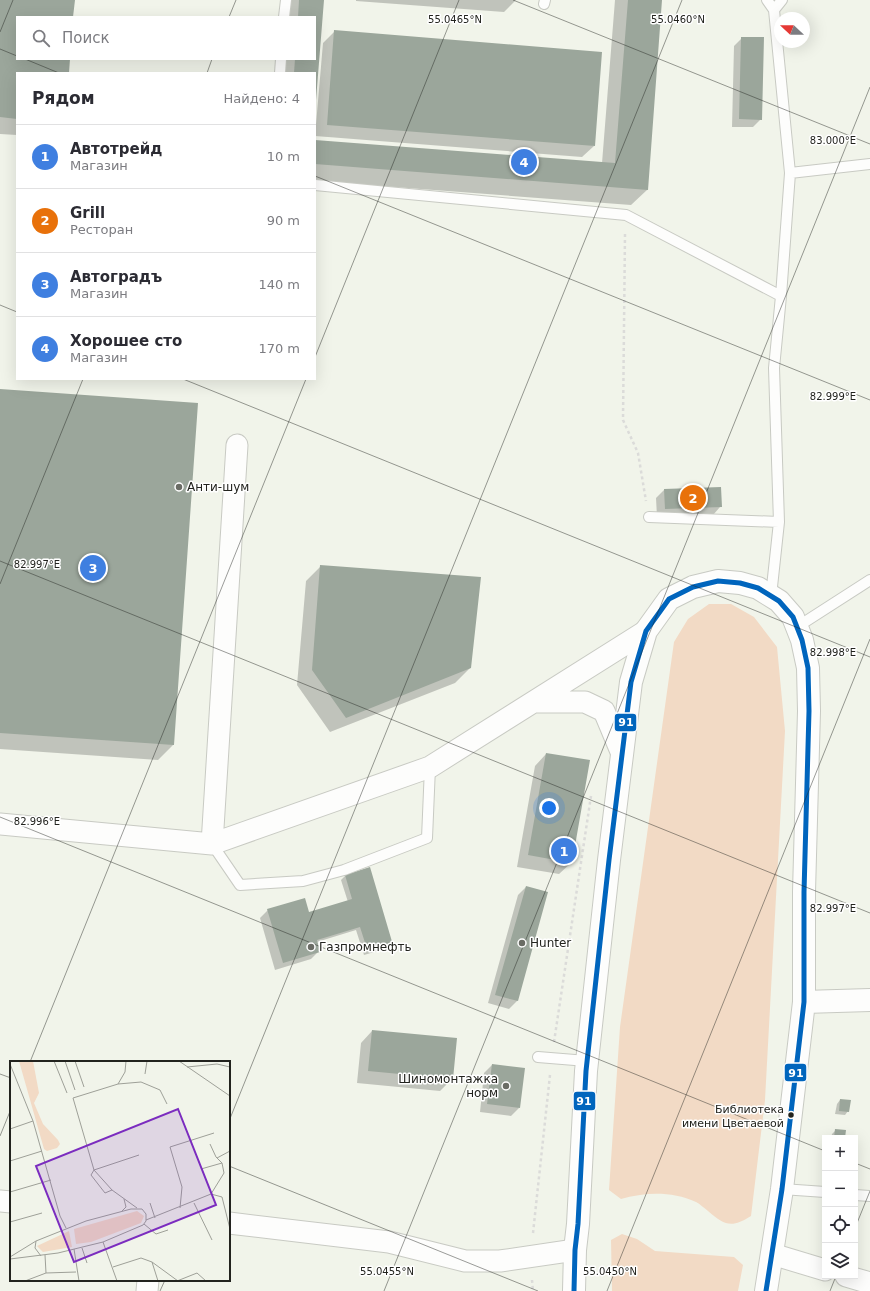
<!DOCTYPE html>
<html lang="ru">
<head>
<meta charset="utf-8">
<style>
  :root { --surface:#fff; --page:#f2f2f3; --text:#2b2b33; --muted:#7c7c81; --line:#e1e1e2; --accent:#1a73e8 }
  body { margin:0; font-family:"DejaVu Sans",sans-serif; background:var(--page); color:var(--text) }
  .controls { position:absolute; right:12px; bottom:12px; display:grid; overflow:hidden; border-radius:0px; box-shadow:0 4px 16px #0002 }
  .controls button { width:36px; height:36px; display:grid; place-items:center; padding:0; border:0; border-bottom:1px solid var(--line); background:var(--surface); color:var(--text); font:20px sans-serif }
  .compass { position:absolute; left:774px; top:12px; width:36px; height:36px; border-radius:50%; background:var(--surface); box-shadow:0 4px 16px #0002; rotate:292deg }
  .you { position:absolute; left:549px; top:808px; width:14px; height:14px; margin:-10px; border:3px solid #fff; border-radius:50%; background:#1a73e8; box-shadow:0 0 0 6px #1a73e833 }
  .badge { display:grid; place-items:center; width:26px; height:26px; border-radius:50%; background:var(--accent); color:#fff; font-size:13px; font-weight:700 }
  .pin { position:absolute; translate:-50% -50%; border:2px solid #fff; box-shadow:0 1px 4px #0006 }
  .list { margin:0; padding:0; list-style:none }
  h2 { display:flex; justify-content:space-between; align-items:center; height:52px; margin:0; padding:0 16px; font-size:17px }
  h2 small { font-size:13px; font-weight:400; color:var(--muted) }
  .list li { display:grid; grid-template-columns:26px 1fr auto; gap:12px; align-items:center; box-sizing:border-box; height:64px; padding:0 16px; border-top:1px solid var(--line) }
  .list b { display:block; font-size:15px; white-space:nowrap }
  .list p { margin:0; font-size:13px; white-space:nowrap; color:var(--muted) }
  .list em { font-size:13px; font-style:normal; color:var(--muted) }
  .icon { flex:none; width:22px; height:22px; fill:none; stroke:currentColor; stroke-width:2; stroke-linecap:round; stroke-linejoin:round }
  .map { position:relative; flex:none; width:870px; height:1291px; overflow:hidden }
  .search { position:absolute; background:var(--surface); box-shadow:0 4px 16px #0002; left:16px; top:16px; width:300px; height:44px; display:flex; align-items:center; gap:10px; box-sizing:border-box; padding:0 14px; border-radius:0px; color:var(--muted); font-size:15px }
  .panel { position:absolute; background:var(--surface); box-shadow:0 4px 16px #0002; left:16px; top:72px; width:300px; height:308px; border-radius:0px }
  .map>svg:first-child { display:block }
</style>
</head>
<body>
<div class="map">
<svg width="870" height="1291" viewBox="0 0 870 1291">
  <rect width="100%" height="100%" fill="#f1f4ea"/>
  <path fill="#f2dac5" d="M709,604H731L754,617L777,647L785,731L765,1100L751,1216C732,1228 725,1226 708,1211C704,1208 700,1204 696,1202C672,1191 645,1192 621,1199L609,1190L620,1027L674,642L688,619Z
    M622,1234L637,1239L655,1251L734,1257L743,1265L738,1291H612L611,1240Z"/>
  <path fill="#0003" d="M0,0H74L72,17H17V59H69L68,73H17V135L0,134Z
    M286,0H323L315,102V73H280L281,59H315V17H285Z
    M356,0H516L504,12L356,1Z
    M615,0H661L647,190L631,205L315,181V141L602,163Z
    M335,31L594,146L582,157L315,136L323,43Z
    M742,38L761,119L753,127H732L734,46Z
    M0,390L197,404L173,745L158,760L0,749Z
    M720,488V507L713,515L657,517L656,498L664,490Z
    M321,566L470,668L455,683L330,732L297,685L306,581Z
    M546,754L571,863L559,874L517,867L535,766Z
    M369,869L392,944L388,948L364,955L356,930L317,942L319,951L311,959L275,970L260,918L268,910L308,913L348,902L341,880L345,876Z
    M526,887L517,1001L509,1009L488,1003L518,895Z
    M372,1031L452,1079L440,1091L357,1083L361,1043Z
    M492,1065L519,1108L511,1116L480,1112L484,1073Z
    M840,1100L848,1111L845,1115L835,1114L837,1104Z
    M836,1130L844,1138H831L832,1134Z"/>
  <path fill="#9ba69b" d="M0,0H75L73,17H17V59H70L69,73H17V119L0,117Z
    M299,0H324L316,100H315V73H294L295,59H315V17H298Z
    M628,0H662L648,190L315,164V140L615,163Z
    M334,30L602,52L595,146L327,125Z
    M741,37H764L762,120L739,119Z
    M0,389L198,403L174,745L0,733Z
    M721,487L722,507L665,509L664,489Z
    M320,565L481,577L471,668L346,718L312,670Z
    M546,753L590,760L572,863L528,855Z
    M370,867L393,945L368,952L360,927L317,940L320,952L283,963L267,909L305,898L309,912L352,899L345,875Z
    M526,886L548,892L518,1001L495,995Z
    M372,1030L457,1038L453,1079L368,1071Z
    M492,1064L525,1068L520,1108L487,1104Z
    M840,1099L851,1100L849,1112L839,1111Z
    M835,1129L846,1130L845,1138H834Z"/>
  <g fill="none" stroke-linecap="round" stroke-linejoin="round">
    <defs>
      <path id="service" d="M767,0L774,10L790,173L781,296L774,368L779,522L771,596
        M544,4L545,0
        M774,10L782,0
        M284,17L286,0
        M280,73L281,59
        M790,173L870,164
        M315,185L626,215L781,296
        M649,517L779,522
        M797,627L870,580
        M212,844L240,885L303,881L344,870L427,838L430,767
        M538,1057L587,1061
        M782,1189L825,1192
        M855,1195L870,1196"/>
      <path id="minor" d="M237,445L212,844L430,767L646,631
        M534,702H585L604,711L622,754
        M0,824L212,844
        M0,1201L11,1202
        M229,1223L389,1242L465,1261H500L575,1250
        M772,1254L825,1270
        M846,1276L870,1283
        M147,1291L148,1280"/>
      <path id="secondary" d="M804,1002L870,1000
        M574,1291L575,1250L578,1224L586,1071L609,860L631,682L646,631L669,599L693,587L718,581L740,583L758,588L779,601L793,617L802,640L808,668L809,711L804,892V1002L782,1189L766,1291"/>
    </defs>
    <use href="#service" stroke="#c8cac3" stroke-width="12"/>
    <use href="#minor" stroke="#c8cac3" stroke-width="23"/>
    <use href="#secondary" stroke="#c8cac3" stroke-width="24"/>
    <path stroke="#dbdbd9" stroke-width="2.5" stroke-dasharray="3 3" stroke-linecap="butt" d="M625,234L623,420L638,453L646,501
      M554,1042L591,796
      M533,1233L550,1075
      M532,1280L533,1291"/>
    <use href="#service" stroke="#fdfdfc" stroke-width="10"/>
    <use href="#minor" stroke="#fdfdfc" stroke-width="21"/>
    <use href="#secondary" stroke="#fdfdfc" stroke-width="22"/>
    <defs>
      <path id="bus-1" d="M574,1291L575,1250L578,1224L586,1071L609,860L631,682L646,631L669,599L693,587L718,581L740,583L758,588L779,601L793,617L802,640L808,668L809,711L804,892V1002L782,1189L766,1291"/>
    </defs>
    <use href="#bus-1" stroke="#fff" stroke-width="8"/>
    <use href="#bus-1" stroke="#0065bd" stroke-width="5"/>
  </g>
  <path fill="none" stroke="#22231e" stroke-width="1" stroke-opacity="0.45" d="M513,0L870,144M229,17L236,0M0,32L13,0M0,49L17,56M25,59L59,73M207,73L212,59M315,176L870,400M0,305L17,312M315,357L459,0M183,379L870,657M0,561L870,913M0,584L83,379M0,817L825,1151M30,1062L306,379M0,1074L11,1078M229,1121L682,0M0,1136L11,1109M855,1163L870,1169M229,1166L538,1291M855,1228L870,1191M160,1291L165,1280M384,1291L870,87M607,1291L870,639M830,1291L836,1276"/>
  <g fill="#6a6c65" stroke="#fff" stroke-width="1.5">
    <circle cx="179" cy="487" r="4"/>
    <circle cx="522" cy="943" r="4"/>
    <circle cx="311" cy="947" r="4"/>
    <circle cx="506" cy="1086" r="4"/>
  </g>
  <circle fill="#22231e" stroke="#fff" stroke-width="1.5" cx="791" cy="1115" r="3.5"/>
  <g text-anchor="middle" stroke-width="3" stroke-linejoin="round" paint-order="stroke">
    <g font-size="11" fill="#22231e" stroke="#fff" text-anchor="end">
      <text x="784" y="1113">Библиотека<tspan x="784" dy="14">имени Цветаевой</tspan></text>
    </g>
    <g font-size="12" fill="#22231e" stroke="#fff" text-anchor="start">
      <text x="187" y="491">Анти-шум</text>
      <text x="530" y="947">Hunter</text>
      <text x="319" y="951">Газпромнефть</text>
      <text x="498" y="1083" text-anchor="end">Шиномонтажка<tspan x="498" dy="14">норм</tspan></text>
    </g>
  </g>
  <g transform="translate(10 1061)">
    <rect width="220" height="220" fill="#f1f4ea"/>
    <path d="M9,0H23L29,32L24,42L33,63L48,79L50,83L47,87L37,90L34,88ZM127,150L134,155L131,162L81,181L66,183L64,168ZM59,170L62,186L33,191L27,185Z" fill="#f2dac5"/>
    <path fill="none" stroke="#9ea098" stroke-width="1" d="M44,0L57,32M55,0L65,29M65,0L74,26M169,0L220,35M0,3L23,60L50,155L56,167M177,6L207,3L220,6M135,13L137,0M108,23L115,11L116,0M0,68L23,60M207,97L220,90M0,100L32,90M191,108L212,102M102,129L95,132L81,114L84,109L63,37L108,23L131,21L150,29L157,43M0,131L41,119M201,133L212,136L220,168M140,142L145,157M184,142L202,179M127,147L102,129L84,109L129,94M170,147L172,126L160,86L204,72M112,150L116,146L114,138M136,159L201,133L214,112L212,102L206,96L200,83M0,161L32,152M134,163L146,173L158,169M26,180L25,187L31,195M93,181L107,220M72,187L77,202M64,188L69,220M35,194L36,212M0,196L26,180L76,160L121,148H132L136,153V160L133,164L93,181L48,192L0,198M142,201L148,220M103,206L131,197L142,201L168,220M15,220L36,212L66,211M167,220L187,212L196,220"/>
    <path fill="#7b2cbf" fill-opacity="0.15" stroke="#7b2cbf" stroke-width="2" d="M168,48L206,144L64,201L26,105Z"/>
    <rect width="220" height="220" fill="none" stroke="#22231e" stroke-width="2"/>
  </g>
  <g font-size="10" text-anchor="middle" fill="#22231e" stroke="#fff" stroke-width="3" stroke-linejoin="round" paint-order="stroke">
    <text x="455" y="23">55.0465°N</text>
    <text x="678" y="23">55.0460°N</text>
    <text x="833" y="144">83.000°E</text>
    <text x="833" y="400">82.999°E</text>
    <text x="37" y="568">82.997°E</text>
    <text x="833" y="656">82.998°E</text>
    <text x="37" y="825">82.996°E</text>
    <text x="833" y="912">82.997°E</text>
    <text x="387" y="1275">55.0455°N</text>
    <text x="610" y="1275">55.0450°N</text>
  </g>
  <g stroke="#fff" stroke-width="1.5">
    <rect x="614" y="713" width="23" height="19" rx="4" fill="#0065bd"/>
    <rect x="784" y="1063" width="23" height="19" rx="4" fill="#0065bd"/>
    <rect x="573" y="1091" width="23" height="20" rx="4" fill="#0065bd"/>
  </g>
  <g font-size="11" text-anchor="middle" font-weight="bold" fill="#fff">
    <text x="626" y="726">91</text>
    <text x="796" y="1077">91</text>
    <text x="584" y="1105">91</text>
  </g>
</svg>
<div class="controls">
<button>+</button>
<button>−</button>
<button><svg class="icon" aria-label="locate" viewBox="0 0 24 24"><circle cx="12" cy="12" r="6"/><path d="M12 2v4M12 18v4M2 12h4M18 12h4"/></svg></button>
<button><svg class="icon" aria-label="layers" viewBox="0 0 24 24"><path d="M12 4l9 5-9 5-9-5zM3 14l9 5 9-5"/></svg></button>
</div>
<svg class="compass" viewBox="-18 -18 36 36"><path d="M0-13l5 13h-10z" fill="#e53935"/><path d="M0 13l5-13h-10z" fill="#7c7c81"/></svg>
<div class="you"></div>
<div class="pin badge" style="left:564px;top:851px;background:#3f7fe0">1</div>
<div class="pin badge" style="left:693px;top:498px;background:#e8710a">2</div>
<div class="pin badge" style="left:93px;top:568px;background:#3f7fe0">3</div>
<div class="pin badge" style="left:524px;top:162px;background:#3f7fe0">4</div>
<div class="search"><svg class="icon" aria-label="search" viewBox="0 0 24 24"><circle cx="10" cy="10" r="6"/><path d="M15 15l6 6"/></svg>Поиск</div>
<section class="panel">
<h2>Рядом<small>Найдено: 4</small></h2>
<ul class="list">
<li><span class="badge" style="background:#3f7fe0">1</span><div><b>Автотрейд</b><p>Магазин</p></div><em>10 m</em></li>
<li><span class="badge" style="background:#e8710a">2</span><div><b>Grill</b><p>Ресторан</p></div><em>90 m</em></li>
<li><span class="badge" style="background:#3f7fe0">3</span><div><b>Автоградъ</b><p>Магазин</p></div><em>140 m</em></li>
<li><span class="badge" style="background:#3f7fe0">4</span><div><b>Хорошее сто</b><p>Магазин</p></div><em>170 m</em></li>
</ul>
</section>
</div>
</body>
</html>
